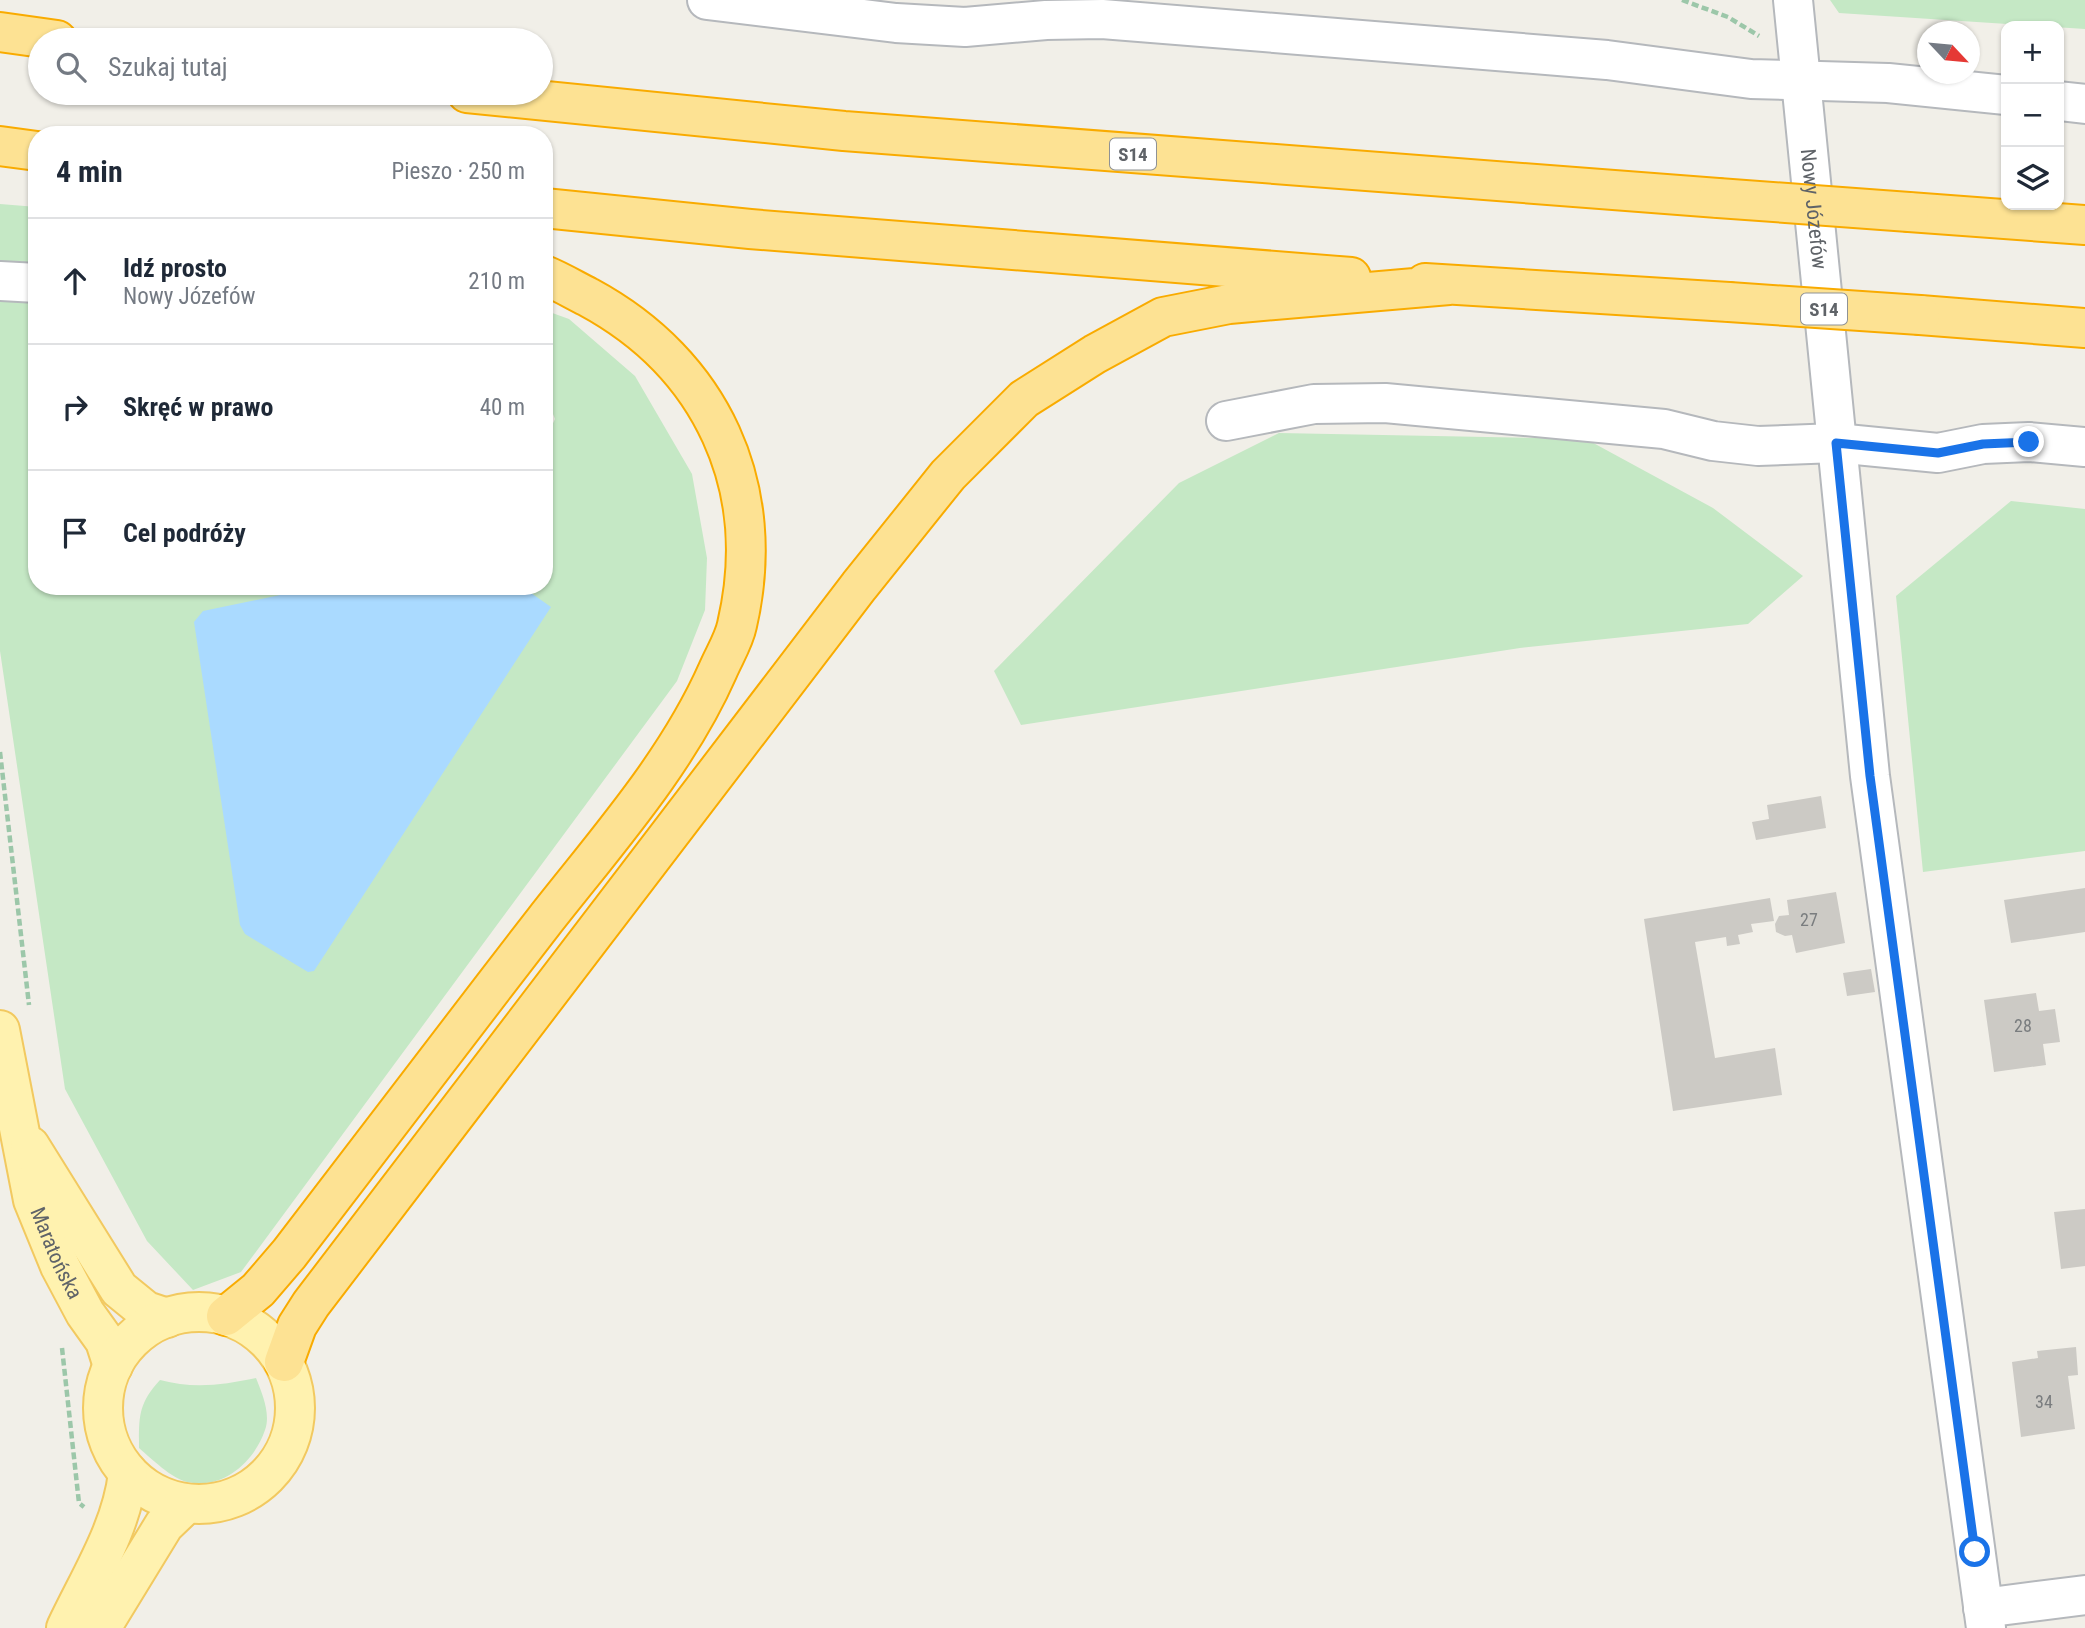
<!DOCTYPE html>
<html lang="pl">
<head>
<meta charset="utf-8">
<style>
  :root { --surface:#fff; --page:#f6f6f7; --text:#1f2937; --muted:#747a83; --line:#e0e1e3 }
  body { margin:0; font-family:"Roboto Condensed",sans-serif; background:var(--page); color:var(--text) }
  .controls { position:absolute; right:21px; top:21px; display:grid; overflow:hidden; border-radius:14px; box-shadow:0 2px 5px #0004 }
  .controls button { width:63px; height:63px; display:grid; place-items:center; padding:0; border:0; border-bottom:2px solid var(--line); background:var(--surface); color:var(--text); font:35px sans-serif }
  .compass { position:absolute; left:1917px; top:21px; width:63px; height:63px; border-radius:50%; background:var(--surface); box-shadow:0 2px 5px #0004; rotate:116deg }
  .stop { position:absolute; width:21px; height:21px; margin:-16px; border:5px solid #1a73e8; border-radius:50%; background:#fff }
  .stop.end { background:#1a73e8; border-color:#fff; box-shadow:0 2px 7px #0008 }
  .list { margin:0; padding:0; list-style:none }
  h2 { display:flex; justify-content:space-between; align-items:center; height:91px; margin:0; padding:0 28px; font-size:30px }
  h2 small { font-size:23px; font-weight:400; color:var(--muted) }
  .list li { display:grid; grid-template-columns:46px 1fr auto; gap:21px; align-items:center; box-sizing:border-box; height:126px; padding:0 28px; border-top:2px solid var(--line) }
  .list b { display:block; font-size:26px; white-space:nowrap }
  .list p { margin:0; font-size:23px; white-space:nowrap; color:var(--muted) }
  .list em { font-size:23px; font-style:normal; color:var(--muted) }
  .icon { flex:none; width:38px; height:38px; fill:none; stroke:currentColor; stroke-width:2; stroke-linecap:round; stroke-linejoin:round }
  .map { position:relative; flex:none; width:2085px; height:1628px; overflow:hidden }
  .search { position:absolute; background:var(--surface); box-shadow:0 2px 5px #0004; left:28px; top:28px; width:525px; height:77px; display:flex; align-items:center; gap:18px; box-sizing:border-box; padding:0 24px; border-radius:38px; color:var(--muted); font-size:26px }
  .panel { position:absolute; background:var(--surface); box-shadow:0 2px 5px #0004; left:28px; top:126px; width:525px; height:469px; border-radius:28px }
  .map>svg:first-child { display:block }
</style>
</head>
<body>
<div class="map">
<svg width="2085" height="1628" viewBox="0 0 2085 1628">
  <rect width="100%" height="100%" fill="#f1efe8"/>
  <path fill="#c5e8c5" d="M1830,0H2085V29L1839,13Z
    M0,204L37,207V272L0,273Z
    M0,296L37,302V586H544V442L555,419L551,409L544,404V310L569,319L635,376L692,474L707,558L705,610L677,681L241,1272L193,1290L147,1241L65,1089L0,651Z
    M1279,433L1586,439L1713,508L1803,576L1748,624L1520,648L1021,725L994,671L1179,483Z
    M2011,501L2085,509V851L1923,872L1896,596Z
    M256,1378C262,1393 271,1414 265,1430C254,1462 223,1490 187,1482C171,1478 152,1459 139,1448C139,1417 138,1404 160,1380C193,1389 223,1385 256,1378Z"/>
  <path fill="#aadaff" d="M323,586H521L551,607L314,971L308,972L245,934L240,925L194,622L203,611Z"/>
  <path fill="#cccac5" d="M1821,796L1826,828L1756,840L1752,822L1769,819L1767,805Z
    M2085,888V932L2011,943L2004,900Z
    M1836,892L1845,943L1796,953L1792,935L1785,936L1776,932L1775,924L1779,916L1789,915L1787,900Z
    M1770,898L1774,921L1751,924L1753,932L1738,935L1740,944L1727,946L1726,937L1695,942L1715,1058L1775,1048L1782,1095L1673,1111L1644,919Z
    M1871,969L1875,992L1847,996L1843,973Z
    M2036,993L2039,1011L2055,1009L2060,1042L2043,1044L2046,1065L1994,1072L1984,1000Z
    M2085,1209V1266L2061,1269L2054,1212Z
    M2076,1347L2078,1375L2068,1376L2075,1429L2021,1437L2012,1362L2038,1358L2037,1351Z"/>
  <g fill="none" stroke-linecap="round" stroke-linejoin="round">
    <defs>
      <g id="minor">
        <path d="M707,0L896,23L965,27L1046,20L1102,19L1607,60L1751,79L1888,83L2006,95"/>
        <path id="s1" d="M1793,0L1870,776L1986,1628"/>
        <path d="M2059,101L2085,104"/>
        <path d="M0,281L37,283"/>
        <path d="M1226,421L1314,404L1385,403L1664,429L1713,441L1758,446L1836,443L1938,453L1983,444L2029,442L2085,447"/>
        <path d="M1983,1608L2085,1595"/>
      </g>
      <g id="major">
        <path id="s2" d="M0,1030L33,1200L60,1266L85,1313L105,1341L113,1366"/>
        <path d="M30,1146L119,1289L146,1311L167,1318"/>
        <circle cx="199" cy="1408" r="96"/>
        <path d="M66,1628C89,1579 122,1528 128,1473"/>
        <path d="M101,1628L164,1525L186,1504"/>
      </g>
      <path id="highway" d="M0,32L57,40
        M467,93L844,131L1718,198
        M0,146L37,151
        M544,208L750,229L1351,277
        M1909,212L2085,225
        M1425,283L1729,302
        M1920,315L2085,328
        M226,1316L258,1290L289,1254C374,1143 459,1031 545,920C607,841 677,763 718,670C724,656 734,640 737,625C769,487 712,364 588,297C574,290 559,281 544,275
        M284,1362L297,1326L311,1304L859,586L948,475L1024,399L1095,354L1163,317L1229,304L1449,285"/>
    </defs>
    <use href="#minor" stroke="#b5b8bc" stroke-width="42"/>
    <use href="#major" stroke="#f2c960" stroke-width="42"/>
    <use href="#highway" stroke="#f9ab00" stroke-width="42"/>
    <path stroke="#9cc7a9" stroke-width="4.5" stroke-dasharray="7 3.5" stroke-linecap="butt" d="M1682,0L1728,17L1759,36
      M0,752L29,1005
      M62,1348L79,1503L84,1507"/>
    <use href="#minor" stroke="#fff" stroke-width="38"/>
    <use href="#major" stroke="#fff2af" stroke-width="38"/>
    <use href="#highway" stroke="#fde293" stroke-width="38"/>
    <defs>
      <path id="highway-bridge" d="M1718,198L1909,212
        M1729,302L1920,315"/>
    </defs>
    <use href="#highway-bridge" stroke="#f9ab00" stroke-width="42" stroke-linecap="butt"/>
    <use href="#highway-bridge" stroke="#fde293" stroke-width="38"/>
  </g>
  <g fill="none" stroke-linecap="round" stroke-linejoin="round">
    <path stroke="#1a73e8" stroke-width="9" d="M1975,1552L1870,776L1836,443L1938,453L1983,444L2029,442"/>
  </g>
  <g text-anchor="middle" stroke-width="5" stroke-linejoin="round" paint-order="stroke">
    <g font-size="18" fill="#7a7d7f">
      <text x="1809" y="926">27</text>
      <text x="2023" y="1032">28</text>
      <text x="2044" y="1408">34</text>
    </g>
    <g fill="#fff" stroke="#8f9295" stroke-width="2">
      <rect x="1110" y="138.5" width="46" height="31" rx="5"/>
      <rect x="1801" y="293.5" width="46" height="31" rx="5"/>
    </g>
    <g font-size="19" font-weight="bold" fill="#5f6368">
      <text x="1133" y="161">S14</text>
      <text x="1824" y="316">S14</text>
    </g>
    <g font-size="21" fill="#5f6368" stroke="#fff">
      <text dy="7" stroke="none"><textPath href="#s1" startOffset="210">Nowy Józefów</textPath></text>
      <text dy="7" stroke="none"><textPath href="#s2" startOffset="231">Maratońska</textPath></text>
    </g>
  </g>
</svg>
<div class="controls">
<button>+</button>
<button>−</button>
<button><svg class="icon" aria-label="layers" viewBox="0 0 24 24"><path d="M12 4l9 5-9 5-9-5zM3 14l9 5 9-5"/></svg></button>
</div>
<svg class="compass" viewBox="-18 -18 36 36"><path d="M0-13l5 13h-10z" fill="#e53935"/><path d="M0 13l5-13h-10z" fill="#747a83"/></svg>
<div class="stop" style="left:1975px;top:1552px"></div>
<div class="stop end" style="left:2029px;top:442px"></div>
<div class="search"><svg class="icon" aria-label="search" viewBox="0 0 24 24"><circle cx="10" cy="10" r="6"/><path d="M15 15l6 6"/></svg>Szukaj tutaj</div>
<section class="panel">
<h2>4 min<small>Pieszo · 250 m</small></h2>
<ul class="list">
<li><svg class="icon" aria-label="ahead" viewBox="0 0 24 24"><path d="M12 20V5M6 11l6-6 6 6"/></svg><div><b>Idź prosto</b><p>Nowy Józefów</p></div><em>210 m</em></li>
<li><svg class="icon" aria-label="right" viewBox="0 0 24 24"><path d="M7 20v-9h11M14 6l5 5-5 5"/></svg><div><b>Skręć w prawo</b></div><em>40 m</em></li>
<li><svg class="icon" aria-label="arrive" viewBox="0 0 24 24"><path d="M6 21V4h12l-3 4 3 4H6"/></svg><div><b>Cel podróży</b></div></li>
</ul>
</section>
</div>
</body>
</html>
